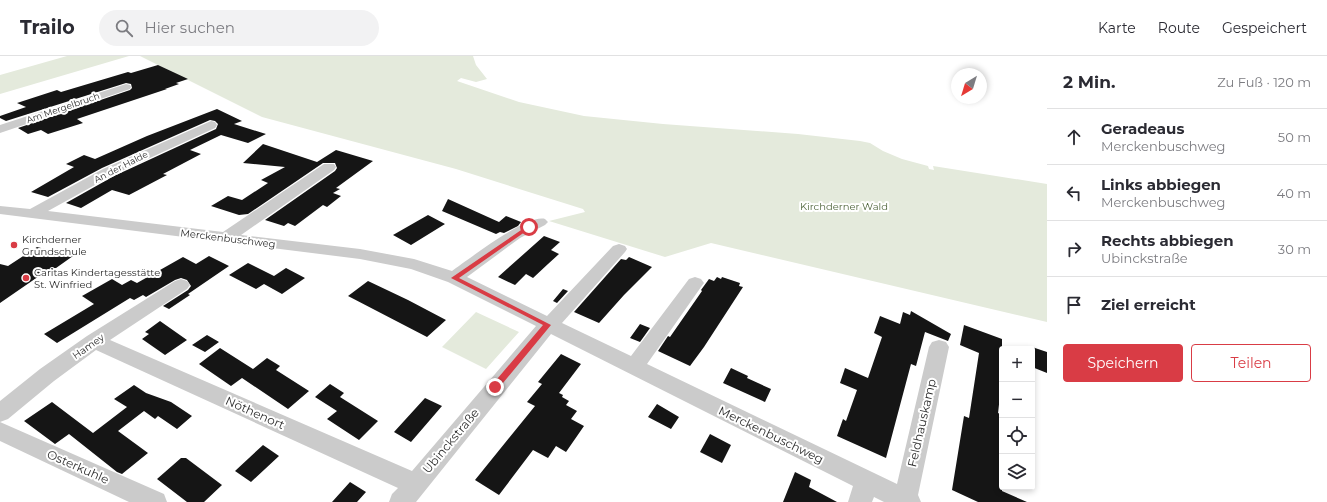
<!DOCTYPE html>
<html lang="de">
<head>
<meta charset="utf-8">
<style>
  :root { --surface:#fff; --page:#f2f2f3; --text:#2b2b33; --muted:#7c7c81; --line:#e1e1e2; --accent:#d93c45 }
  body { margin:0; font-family:Montserrat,sans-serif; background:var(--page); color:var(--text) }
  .controls { position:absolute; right:12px; bottom:12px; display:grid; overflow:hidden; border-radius:4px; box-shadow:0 2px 6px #0003 }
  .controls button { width:36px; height:36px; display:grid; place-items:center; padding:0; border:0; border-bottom:1px solid var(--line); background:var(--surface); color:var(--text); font:20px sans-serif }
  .compass { position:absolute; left:951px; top:12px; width:36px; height:36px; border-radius:50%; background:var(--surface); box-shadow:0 2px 6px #0003; rotate:218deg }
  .stop { position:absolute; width:12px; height:12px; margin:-9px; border:3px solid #d93c45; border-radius:50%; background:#fff }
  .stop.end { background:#d93c45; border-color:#fff; box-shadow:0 1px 4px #0008 }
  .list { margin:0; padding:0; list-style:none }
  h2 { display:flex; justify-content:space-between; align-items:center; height:52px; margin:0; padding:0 16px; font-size:17px }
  h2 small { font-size:13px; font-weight:400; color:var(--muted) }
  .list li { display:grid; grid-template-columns:26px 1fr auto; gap:12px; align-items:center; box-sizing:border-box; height:56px; padding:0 16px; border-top:1px solid var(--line) }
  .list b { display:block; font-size:15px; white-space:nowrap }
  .list p { margin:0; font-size:13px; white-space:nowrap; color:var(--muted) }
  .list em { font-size:13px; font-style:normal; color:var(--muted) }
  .actions { display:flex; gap:8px; padding:12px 16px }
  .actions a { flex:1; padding:9px 0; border:1px solid var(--accent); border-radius:4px; text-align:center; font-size:14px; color:var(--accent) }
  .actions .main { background:var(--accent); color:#fff }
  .icon { flex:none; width:22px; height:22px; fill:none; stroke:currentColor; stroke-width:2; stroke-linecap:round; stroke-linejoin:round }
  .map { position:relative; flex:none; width:1047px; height:446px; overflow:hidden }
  header { display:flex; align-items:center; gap:24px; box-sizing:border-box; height:56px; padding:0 20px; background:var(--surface); border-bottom:1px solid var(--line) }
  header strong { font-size:19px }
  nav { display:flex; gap:22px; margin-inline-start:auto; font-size:14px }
  .search { width:280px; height:36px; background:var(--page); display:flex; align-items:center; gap:10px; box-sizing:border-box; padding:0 14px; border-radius:22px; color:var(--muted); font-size:15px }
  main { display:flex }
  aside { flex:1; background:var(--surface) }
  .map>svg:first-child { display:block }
</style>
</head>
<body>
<header>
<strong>Trailo</strong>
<div class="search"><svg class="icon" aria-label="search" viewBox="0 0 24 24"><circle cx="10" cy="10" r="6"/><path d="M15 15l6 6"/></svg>Hier suchen</div>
<nav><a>Karte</a><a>Route</a><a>Gespeichert</a></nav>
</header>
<main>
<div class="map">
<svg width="1047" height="446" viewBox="0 0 1047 446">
  <rect width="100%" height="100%" fill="#fff"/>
  <path fill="#e4eadc" d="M67,0H129L0,38V19Z
    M140,0H473L476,9L487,23L476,26L461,22L457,25L519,46L584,60L663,68L798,78L860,85L870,87L883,95L902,103L928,110L929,113L934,114L933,110L1047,128V266L711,187L665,201L549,165L585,156L583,153L456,113L262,61Z
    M476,256L519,276L486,313L442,291Z"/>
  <path fill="#151515" d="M158,9L188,23L176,27L179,28L165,33H167L77,63L83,67L48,78L41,74L28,78L18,72L130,34L132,32L131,28L126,27L6,65L0,62V60L26,51L17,47L57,34L61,36L128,16L131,17Z
    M217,53L242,65L234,68L266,78L248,87L221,79L190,94L201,98L163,118L167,119L129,139L112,134L81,152L66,147L114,120L216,73L218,68L215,65L210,64L102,112L48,141L31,136L74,111L66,108L84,99L95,103L147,80Z
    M263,88L317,106L336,94L373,105L336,132L340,133L333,137L341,140L327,151L323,149L295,170L288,167L284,170L265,164L335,115L337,112L335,107H323L248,158L239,159L211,150L228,140L242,144L268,127L261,124L285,111L243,107Z
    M448,143L499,166L506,160L521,166L518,170L504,177L500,176L496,178L442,155Z
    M428,159L445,168L411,189L393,179Z
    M544,180L560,186L551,194L559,198L548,208L533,222L526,218L515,229L498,221Z
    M37,191L73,200L49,217L45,216L0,247V208L8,210Z
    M209,200L229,210L188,238L190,239L169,253L163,250L188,234L191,230L187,224L181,222L175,224L146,241L143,239L134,244L130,242L57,287L44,278L94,248L82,240L112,223L122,229L131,224L137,227L183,201L196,208Z
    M629,201L652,211L624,239L599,267L574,256L621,203L626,204Z
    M248,207L274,220L286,212L305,222L282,238L264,228L256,233L229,219Z
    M717,221L721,223L722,221L740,227L739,230L743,231L704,291L690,310L658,295L668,280L670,281L702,235L701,234L709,223L714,225Z
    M368,225L408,244L446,264L427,281L348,240Z
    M563,233L568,235L557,247L553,245Z
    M911,255L951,278L948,285L925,276L916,310L911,308L886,402L837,380L843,363L846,365L857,334L840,327L845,312L868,322L882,281L874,277L880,260L900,268L903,256L910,259Z
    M160,265L187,284L165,299L142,283L149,278L145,276Z
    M640,268L650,272L640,286L630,282Z
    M964,269L1002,283V323L998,357L1002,359V435L1027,446H978L952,434L964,360L969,362L979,297L960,289Z
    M207,279L219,286L205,296L192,289Z
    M1032,291L1047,296V317L1032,311Z
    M220,292L253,313L267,302L280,310L276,314L309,335L288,353L242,322L231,330L199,308Z
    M561,298L581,308L559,337L563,339L562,341L569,345L566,349L577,355L571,363L584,370L566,396L556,390L548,402L533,394L499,439L475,424L535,350L527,346L542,328L538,326Z
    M731,312L748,320L747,322L771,333L765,346L723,327Z
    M330,328L344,337L340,341L378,365L359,384L327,363L337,355L315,341Z
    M134,329L146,337L171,346L192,360L177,373L158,360L155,363L144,355L118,375L148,397L122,418L117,416L69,378L55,388L24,365L52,346L93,377L127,351L114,343Z
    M425,342L442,350L411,386L394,376Z
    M657,348L679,361L671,373L648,361Z
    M710,378L731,389L722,407L700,396Z
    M263,389L279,400L251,426L235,415Z
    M181,402H186L222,429L204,446H187L157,423Z
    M795,416L811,424L809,431L837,446H783Z
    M350,426L366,436L357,446H332Z"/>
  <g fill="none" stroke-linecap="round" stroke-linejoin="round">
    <path fill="#cbcbcb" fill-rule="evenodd" d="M126,28L130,29L131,31L130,33L0,77V69Z
      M211,65L215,66L217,69L215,72L113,119L48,155L223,176L324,108H334L336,111L334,114L241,179L360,193L414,203L452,215C469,203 527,158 545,163L548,166L545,169L520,182L467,221L547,260L613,190L619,188L625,190L627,193L625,196L562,267L631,300L689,223L695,221L701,223L704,227L701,231L647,308L897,428L929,291L932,286L939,284L946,286L949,291L918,439L921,446H884L874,441L872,446H848L853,430L551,278L416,446H389L392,438L398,432L96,294L54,325L8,363L0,366L164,438L167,446H129L0,385V345L40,313L87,280L175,225L181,223L187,225L190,229L187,233L110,284L412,415L536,270L448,226L411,213L360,203L0,158V150L30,153L103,113Z"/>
  </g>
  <path fill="#d93c45" d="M527,170L532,171L459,222L551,269L498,333L495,334L491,331L492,329L543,269L451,222Z"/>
  <g fill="#d93c45" stroke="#fff" stroke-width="1.5">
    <circle cx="14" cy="189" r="4"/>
    <circle cx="26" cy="222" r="4"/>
  </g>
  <g text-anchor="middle" stroke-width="4" stroke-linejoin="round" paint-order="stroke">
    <g font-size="9" fill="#2e2e2e" stroke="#fff">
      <text transform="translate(63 52) rotate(-19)" y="3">Am Mergelbruch</text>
      <text transform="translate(121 111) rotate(-27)" y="3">An der Halde</text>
    </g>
    <g font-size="10" fill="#51673e" stroke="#fff">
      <text x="844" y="154">Kirchderner Wald</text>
    </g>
    <g font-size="10" fill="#2e2e2e" stroke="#fff">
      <text transform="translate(228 182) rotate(7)" y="4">Merckenbuschweg</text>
      <text transform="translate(88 290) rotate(-35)" y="4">Hamey</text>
    </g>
    <g font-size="10" fill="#2e2e2e" stroke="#fff" text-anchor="start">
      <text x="22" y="187">Kirchderner<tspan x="22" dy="12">Grundschule</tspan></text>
      <text x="34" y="220">Caritas Kindertagesstätte<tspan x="34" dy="12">St. Winfried</tspan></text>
    </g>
    <g font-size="12" fill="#2e2e2e" stroke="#fff">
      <text transform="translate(255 357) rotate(24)" y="4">Nöthenort</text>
      <text transform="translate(922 367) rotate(-77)" y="4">Feldhauskamp</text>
      <text transform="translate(771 379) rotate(26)" y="4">Merckenbuschweg</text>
      <text transform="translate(451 385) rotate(-50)" y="4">Ubinckstraße</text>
      <text transform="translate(78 411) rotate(24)" y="4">Osterkuhle</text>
    </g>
  </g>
</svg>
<div class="controls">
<button>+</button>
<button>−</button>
<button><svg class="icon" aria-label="locate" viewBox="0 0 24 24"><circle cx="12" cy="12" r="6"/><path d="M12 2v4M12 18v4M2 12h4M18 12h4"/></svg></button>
<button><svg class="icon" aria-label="layers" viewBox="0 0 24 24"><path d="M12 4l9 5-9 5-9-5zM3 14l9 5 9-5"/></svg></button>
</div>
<svg class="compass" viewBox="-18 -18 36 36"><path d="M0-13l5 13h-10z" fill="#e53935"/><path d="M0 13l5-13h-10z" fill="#7c7c81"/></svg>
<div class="stop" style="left:529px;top:171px"></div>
<div class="stop end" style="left:495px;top:331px"></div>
</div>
<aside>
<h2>2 Min.<small>Zu Fuß · 120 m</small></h2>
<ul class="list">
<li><svg class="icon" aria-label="ahead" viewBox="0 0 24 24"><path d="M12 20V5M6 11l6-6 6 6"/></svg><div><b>Geradeaus</b><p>Merckenbuschweg</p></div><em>50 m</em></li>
<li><svg class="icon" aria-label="left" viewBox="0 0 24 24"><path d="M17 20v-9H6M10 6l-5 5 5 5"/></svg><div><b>Links abbiegen</b><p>Merckenbuschweg</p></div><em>40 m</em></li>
<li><svg class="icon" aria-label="right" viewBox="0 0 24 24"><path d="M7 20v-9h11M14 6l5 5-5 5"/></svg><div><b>Rechts abbiegen</b><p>Ubinckstraße</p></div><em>30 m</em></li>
<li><svg class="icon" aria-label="arrive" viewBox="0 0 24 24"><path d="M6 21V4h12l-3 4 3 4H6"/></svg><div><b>Ziel erreicht</b></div></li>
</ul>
<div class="actions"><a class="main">Speichern</a><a>Teilen</a></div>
</aside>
</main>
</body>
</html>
